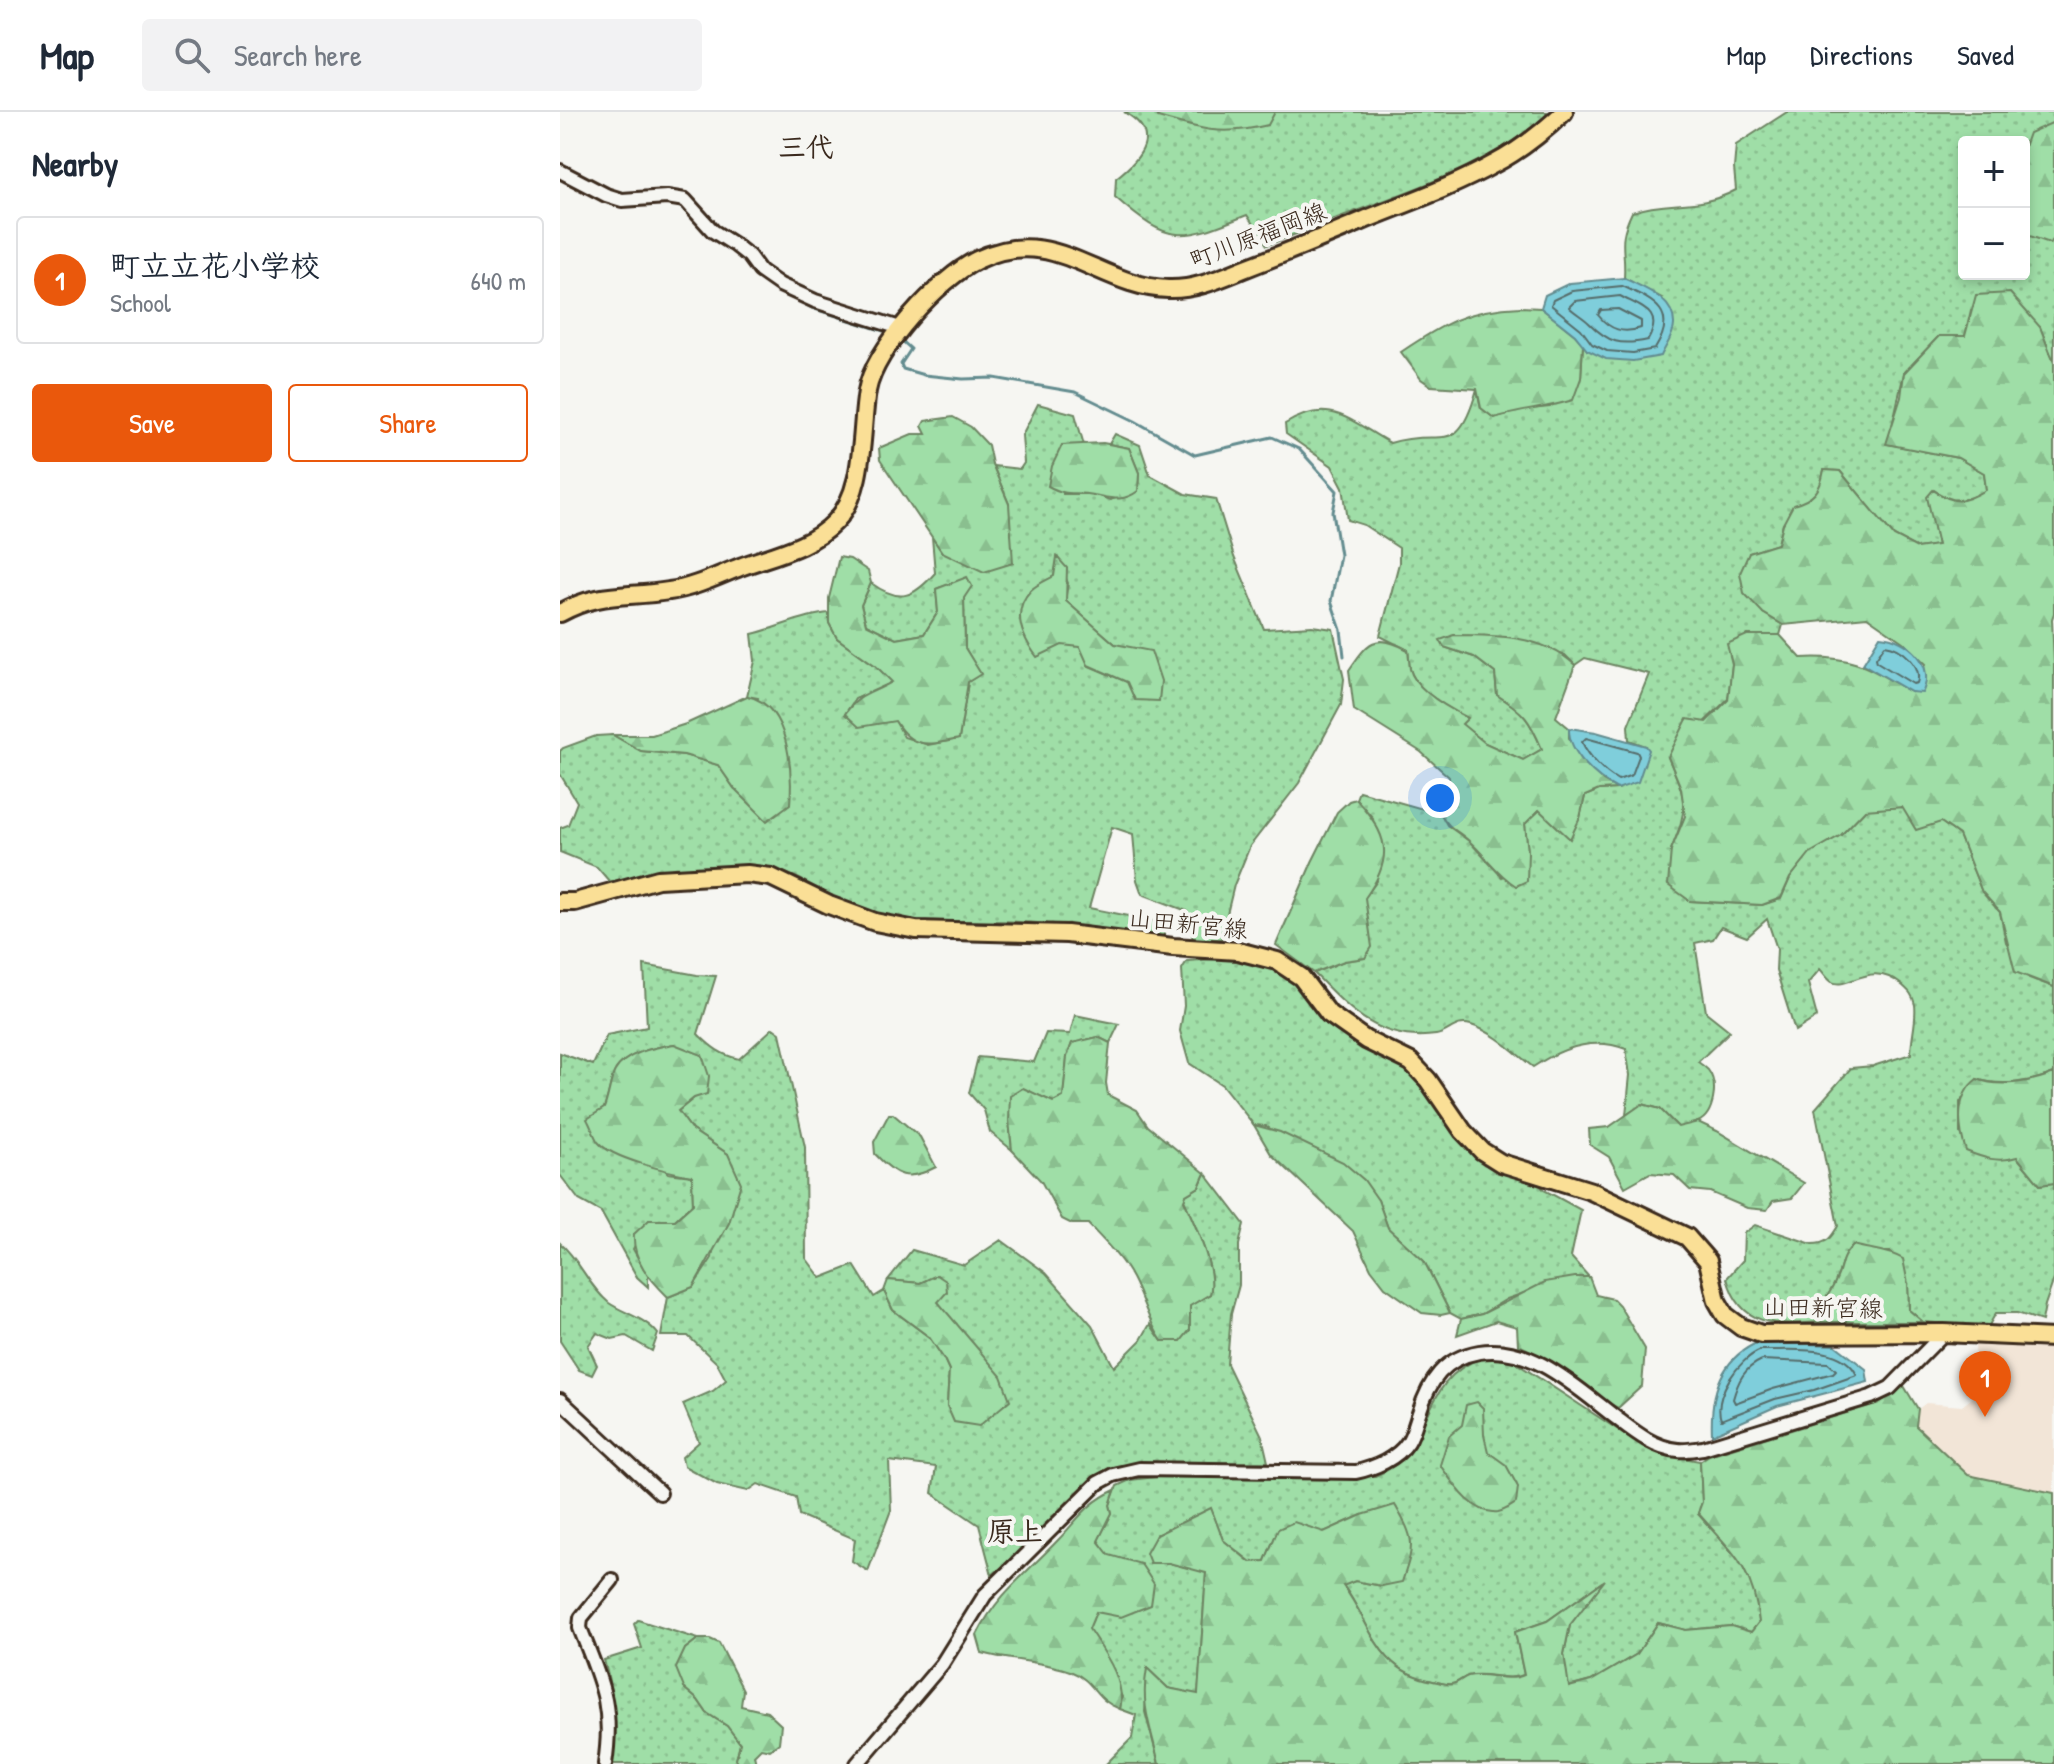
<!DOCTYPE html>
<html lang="en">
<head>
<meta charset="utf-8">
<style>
  :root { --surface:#fff; --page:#f2f2f3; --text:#1f2937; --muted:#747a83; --line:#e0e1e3; --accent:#ea580c }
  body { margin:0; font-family:"Patrick Hand","Klee One",sans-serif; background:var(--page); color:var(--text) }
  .controls { position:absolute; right:24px; top:24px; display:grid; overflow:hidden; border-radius:8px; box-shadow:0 4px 12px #0003 }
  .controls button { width:72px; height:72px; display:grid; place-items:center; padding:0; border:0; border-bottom:2px solid var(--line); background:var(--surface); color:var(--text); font:40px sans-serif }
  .you { position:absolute; left:880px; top:686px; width:28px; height:28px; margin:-20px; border:6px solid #fff; border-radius:50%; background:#1a73e8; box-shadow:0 0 0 12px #1a73e833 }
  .badge { display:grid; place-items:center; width:52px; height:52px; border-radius:50%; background:var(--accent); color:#fff; font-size:26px; font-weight:700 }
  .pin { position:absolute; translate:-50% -66px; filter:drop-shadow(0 2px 4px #0008) }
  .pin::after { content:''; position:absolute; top:42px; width:28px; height:24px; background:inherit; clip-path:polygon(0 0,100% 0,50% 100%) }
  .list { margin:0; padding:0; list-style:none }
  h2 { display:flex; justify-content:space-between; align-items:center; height:104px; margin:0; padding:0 32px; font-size:34px }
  h2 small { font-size:26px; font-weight:400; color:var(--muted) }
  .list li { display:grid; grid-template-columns:52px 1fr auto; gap:24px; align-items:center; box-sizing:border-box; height:128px; margin:0 16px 16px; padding:0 16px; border:2px solid var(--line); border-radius:8px }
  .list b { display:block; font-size:30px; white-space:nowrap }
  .list p { margin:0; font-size:26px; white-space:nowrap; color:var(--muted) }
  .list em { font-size:26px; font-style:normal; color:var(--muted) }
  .actions { display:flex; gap:16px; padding:24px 32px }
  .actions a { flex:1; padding:18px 0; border:2px solid var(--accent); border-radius:8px; text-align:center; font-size:28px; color:var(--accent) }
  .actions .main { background:var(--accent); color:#fff }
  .icon { flex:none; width:44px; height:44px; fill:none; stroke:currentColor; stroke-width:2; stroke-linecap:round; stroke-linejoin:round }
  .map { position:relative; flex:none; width:1494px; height:1652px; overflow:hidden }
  header { display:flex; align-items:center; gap:48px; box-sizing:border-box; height:112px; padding:0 40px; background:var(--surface); border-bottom:2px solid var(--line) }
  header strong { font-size:38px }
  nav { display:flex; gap:44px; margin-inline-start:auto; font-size:28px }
  .search { width:560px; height:72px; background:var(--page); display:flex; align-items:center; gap:20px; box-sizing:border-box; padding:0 28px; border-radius:8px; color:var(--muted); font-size:30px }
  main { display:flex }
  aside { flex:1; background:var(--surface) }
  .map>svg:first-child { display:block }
</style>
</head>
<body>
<header>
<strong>Map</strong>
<div class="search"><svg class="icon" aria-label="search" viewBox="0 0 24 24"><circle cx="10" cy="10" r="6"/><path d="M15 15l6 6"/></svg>Search here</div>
<nav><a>Map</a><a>Directions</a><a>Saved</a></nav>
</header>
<main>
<aside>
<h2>Nearby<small></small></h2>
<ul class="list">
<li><span class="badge">1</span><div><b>町立立花小学校</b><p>School</p></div><em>640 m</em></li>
</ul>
<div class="actions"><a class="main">Save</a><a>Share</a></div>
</aside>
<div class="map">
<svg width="1494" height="1652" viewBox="0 0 1494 1652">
  <defs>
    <pattern id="green-dots" width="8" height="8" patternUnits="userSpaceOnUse" patternTransform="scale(2)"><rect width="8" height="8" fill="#9fdea7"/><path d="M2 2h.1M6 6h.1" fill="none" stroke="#8abf8f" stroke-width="1.8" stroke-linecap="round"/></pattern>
    <pattern id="forest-firs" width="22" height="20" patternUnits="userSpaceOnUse" patternTransform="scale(2)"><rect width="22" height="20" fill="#9fdea7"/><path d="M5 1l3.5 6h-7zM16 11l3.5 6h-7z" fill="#8abf8f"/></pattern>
  </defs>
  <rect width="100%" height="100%" fill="#f6f6f2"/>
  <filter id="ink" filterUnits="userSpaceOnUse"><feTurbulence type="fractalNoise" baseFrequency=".0125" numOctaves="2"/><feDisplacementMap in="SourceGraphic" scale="16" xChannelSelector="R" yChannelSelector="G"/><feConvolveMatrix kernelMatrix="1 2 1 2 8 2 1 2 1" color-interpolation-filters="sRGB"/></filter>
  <g filter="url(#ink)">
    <path fill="#f2e5d7" d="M1415,1225L1494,1234V1381L1407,1363L1356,1314L1358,1297L1366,1291L1402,1294L1416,1283Z"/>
    <path fill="url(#green-dots)" stroke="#6d8462" stroke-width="2" fill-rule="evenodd" d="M564,0H991C933,52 860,75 788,102C761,112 734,123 707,133L687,103C622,129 610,134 555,85L556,66C582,46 602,21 564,0Z
      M1227,0H1494V250L1480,215L1411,198L1405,224H1379L1344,261L1328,332L1398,346L1424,361L1426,378C1406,390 1393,392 1374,378L1368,385L1378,433L1357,436L1334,424L1280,359L1264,358L1260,377L1223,412L1218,432L1189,441L1203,501L1223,513L1220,523H1187L1172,552L1168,587L1108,645C1127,689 1129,694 1111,738L1130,789L1202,793L1221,787L1230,766L1250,740L1281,723L1306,697L1342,695L1381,710L1399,723L1422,780L1440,800L1446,830L1469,866L1494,875V961C1472,970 1440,975 1417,967L1400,990V1021L1457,1045L1480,1073L1494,1071V1167L1485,1193L1482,1209L1457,1201H1436L1428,1215L1363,1210L1349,1198L1348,1172L1331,1140H1314L1293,1133C1278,1149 1284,1151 1276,1168C1269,1186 1259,1189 1259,1210C1216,1214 1180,1215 1167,1166L1183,1148L1184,1121L1195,1113L1252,1132C1267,1132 1271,1126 1278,1114L1255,997L1291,956L1313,954L1351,942C1351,926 1357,909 1355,893C1353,883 1349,879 1342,873C1310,846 1288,879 1272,870C1268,868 1263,860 1260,857L1248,871L1257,905L1235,919L1216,858L1217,837L1207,807L1187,825L1161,815L1153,827L1135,831L1146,900L1170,919L1138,950C1141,952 1145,955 1148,958C1159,972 1154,1003 1138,1010C1132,1013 1124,1014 1118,1015L1100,997L1083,992L1066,1003L1070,963L1066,937C1033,924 1001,936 973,955C954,940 934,920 911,913C896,908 889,921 876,923C820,931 790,898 754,861L784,849L805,846V785L817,769L813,706L796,687L799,679L881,702L887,713L909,729L942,765L968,740L965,712L980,698L994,709L1020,706L1025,684L1039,678L1057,677L1086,634L1069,628L1068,614L1089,562L1025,546L1015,553L1005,543L894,523L884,535L914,545L935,561L937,583C965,600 970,608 982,637L963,648L925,631L901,612L907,606C889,597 855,578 850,557C849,551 849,544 848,538L820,524L839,451V436L804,413L788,408L783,375L772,354L726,322L725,312C770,284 790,309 830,331C882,314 897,349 917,277L921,296L934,306L960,298L990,295L1021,266L1023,232L1027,238L1102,186L1064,166C1066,135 1057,131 1072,100C1111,87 1137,99 1176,78L1174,56L1176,33ZM1404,30H1464V162H1404Z
      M478,292L515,302L524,333H502L503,382H532L550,388L578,379L579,361L569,336L549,332L555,322L580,333L590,363L625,382L656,387L674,445L704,517L752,514L773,517L784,567L781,593L739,671L690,734L674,773L661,827H633L627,799L582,782L577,768L573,722L552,715L529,796L604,811V829C562,823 519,814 477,811C424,806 371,813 318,804C280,797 243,760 206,756C168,752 128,756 90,761C76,763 63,771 49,769L37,755L0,740V716L8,713L17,690L0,662V639L3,636L36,624L53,623L81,639L124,643L158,653L174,676L198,586L187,584L195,549L192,522C218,516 243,503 269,501V511L277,526L316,554L333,570L295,587L285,602L299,614L335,608L344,625L368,633L399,627L408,570L420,562L405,536L404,486L407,466L376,477L378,500L364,522L336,527L306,512L301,493L311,471C340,492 354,485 375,461L372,425L382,440L449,392L433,354L460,357L464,351L462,323ZM498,446L508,471L505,489L555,532L569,536L567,570L529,554L521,535L502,532L478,544L470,479L494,464Z
      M670,846L692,848L721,858L739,875L842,951L856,965L917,1045L944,1061L977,1069L984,1078L1021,1098L1011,1145L1029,1165L1001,1168L947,1187L922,1202L901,1207L890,1201L864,1149L828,1116L818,1088L706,1014L694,1013L662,973L629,951L620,919L624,894L622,857L627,849Z
      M84,853L137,863L156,864L138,922C151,935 161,943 179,947L213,916L220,921L245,1035L246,1146L261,1166L294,1153L314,1185L324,1179L333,1198L369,1225L384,1247L389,1258L387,1294L403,1222L378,1190L377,1164L360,1171L328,1168L352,1138L404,1153L441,1128L486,1161L532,1213L554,1255L581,1228L590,1212L602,1229L630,1218V1193L650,1182C657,1157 634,1112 624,1088L626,1083L639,1075L645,1061L684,1112L679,1133V1173L671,1202L667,1252L702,1324L708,1350L566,1353C516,1373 502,1402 466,1436C456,1446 443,1454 432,1463L419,1413L372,1381L376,1355L329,1349L331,1398L308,1459L292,1449L295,1427L239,1403L236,1385L198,1372L188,1379L157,1372L124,1354L122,1345L139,1330L123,1292L153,1279L166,1268L157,1251L128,1224H101L108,1185L133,1175L152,1146L168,1042L132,1018L118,999L134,986L114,932C96,935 65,941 55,959C51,965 48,987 44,996L108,1061L132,1064L133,1091L115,1108H89L73,1137L88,1164V1175L77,1165L41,1100L19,1088L0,1063V941L33,953L47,923L87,915Z
      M515,903L559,912L550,931L538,925L512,931L507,945L503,985L494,990L463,977L449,1008L452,1038L430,1020L424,998L409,981L418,945L474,950L486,921L510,922Z
      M0,1131C20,1148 28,1174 49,1191C65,1202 86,1206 98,1222L92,1239L66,1224L52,1227L37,1221L28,1234L37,1253L32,1263L19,1258L0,1229Z
      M924,1245L953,1249L1069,1325L1101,1342L1140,1349L1142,1390L1138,1402L1179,1448L1196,1480L1199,1510L1191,1520L1171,1514L1126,1518L1098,1511L1077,1542L1031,1569L1008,1575L1004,1542L1010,1513L1042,1470L987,1509L955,1520L964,1563C946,1570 926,1559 908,1564C902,1566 897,1572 891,1572C886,1573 878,1570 873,1569C814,1558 813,1513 783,1473L795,1469L822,1474L802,1403L764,1420L718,1418L705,1449L691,1450L663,1428L651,1397L596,1423L590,1451H609L646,1460L638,1583L608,1576L588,1557L585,1600L599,1652H546L572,1626L576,1603L560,1597L562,1585L528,1517L536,1499L548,1443L538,1428L552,1401L550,1393L557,1374L570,1368L605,1364H815C879,1340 853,1269 924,1245Z
      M78,1508L138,1527L125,1537L124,1576L138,1588L147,1601L167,1614L180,1631L175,1652H51C57,1615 54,1585 44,1548L82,1536L74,1512Z"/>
    <path fill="url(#forest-firs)" stroke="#6d8462" stroke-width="2" d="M597,0H715L708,13C663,24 642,18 598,5Z
      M1494,10V127L1490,131L1464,122V35L1469,21Z
      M1450,181L1480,215L1494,251V501L1492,507L1494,551V875L1455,860L1440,800L1422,780L1399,723L1381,710L1356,718L1342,695L1305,698L1281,723L1250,741L1230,766L1221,786L1202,793L1130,789L1108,773L1111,738L1125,704L1121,676L1108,645L1127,607L1146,610L1168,588L1172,552L1167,532L1187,523H1220L1241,546C1292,543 1308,555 1351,580L1366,552L1343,530L1307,505L1223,513L1203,501L1184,481L1180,461L1189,441L1218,432L1223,412L1233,393C1254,387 1260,380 1264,358L1280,359L1334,424L1357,436L1378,433L1367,385L1373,378C1395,393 1404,391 1426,378L1424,361L1398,346L1326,332L1341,285L1344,261L1379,224H1405L1416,183Z
      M961,195L981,196L1015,223L1023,232L1021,266L1013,288C987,296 961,298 934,306L921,296L917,277L871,274L861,267L841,240C884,211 908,197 961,195Z
      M393,305L411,315L428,333L432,352L449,392L453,451L424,460L382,440L320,348L319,336L352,322H366L362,314L365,309Z
      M543,331L569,336L579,361L578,379C562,391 551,386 533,383C513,379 508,385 488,374L492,354L502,333Z
      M279,445L290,447L308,459L311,471L301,493L306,512L336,527L364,522L378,500L376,477L407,465L412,474L404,486L405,536L421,562L408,570L399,627C368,633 353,638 335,609L299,615L285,602C298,582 312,582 332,570L316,554L277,526L269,511V486Z
      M497,445L507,456L506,489L555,532L591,539L601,569L599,589L575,588L567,570L528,553L520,535L502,533L477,545C462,525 451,499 471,478C477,472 487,468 494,464Z
      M894,523C935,523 983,523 1015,553L996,605L1009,616V626L1043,669L1057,677L1039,678L1025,684L1020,706L1010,727L979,698L965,712L968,740L967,769L956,774C937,762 926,744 909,729C898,719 888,716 881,702L890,679L889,665L861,640L794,598L789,558C808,530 815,520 848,538C849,544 849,551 850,557C855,578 890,597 908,606L902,612L925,631L963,648L982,637C970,608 964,600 937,583L935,561L914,545L884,535L880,528Z
      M187,584C229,592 233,659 230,692L207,709L174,676L158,653L124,643L81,639L53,623H92L126,612Z
      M796,687C828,723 835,745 805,786L812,835L805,846L784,849L754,861L716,833L752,750L777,700L789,689Z
      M538,925L550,931L546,971L548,983L577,998L588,1014L645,1061L639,1075L626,1083L624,1088C634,1112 657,1157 650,1182L630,1194V1218L621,1229H602C588,1209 583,1187 572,1166C562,1146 543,1128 528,1112H512L502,1107L481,1069L452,1038L449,1008L450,984L463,976L493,990L503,985L507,945L512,931Z
      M114,932L142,943L149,964L147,982L134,986L118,999L132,1018L168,1042L181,1071L169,1111L133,1175L108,1185C90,1167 72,1148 74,1122L89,1108H115L133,1092L132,1064C110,1060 52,1047 38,1030C34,1024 31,1014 27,1007L44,996C48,987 51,965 55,959C65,941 96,935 114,932Z
      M1494,961V1071L1480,1073L1457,1045C1438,1051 1423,1046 1406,1039C1398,1015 1395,983 1417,967C1440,976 1472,970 1494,961Z
      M1082,992L1100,997L1118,1015L1138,1010L1157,1019L1244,1071L1232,1086L1213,1089L1207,1098L1187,1096L1150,1080L1130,1078L1114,1063L1090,1061L1065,1075L1049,1045L1030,1033L1029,1017L1049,1015Z
      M329,1002H333L360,1025L376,1055C347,1070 337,1065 315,1042L314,1030Z
      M694,1013L720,1020L783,1050L804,1068L818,1088L828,1116L864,1149L890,1201L881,1203L862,1201L825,1175L811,1157L793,1119L711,1042Z
      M1293,1133C1310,1138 1328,1138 1343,1147L1348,1172L1349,1198L1363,1210H1259C1259,1189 1269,1186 1276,1168C1284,1151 1278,1149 1293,1133Z
      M377,1163L386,1169L387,1180L378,1190L441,1264L450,1288L419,1314L394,1310L387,1294L389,1258L384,1247L369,1225L333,1198L324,1179L328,1168L360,1171Z
      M1015,1165H1029L1036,1183L1053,1187L1059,1193L1085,1237L1082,1274L1058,1296C1022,1278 995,1248 958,1233L957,1215L936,1209L897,1223L901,1207L922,1202L985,1170Z
      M1344,1274L1358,1297L1356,1314L1408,1363L1494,1381V1652H599C591,1616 580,1594 587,1556L608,1576L638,1582L646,1461L609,1451H590L586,1441L596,1423L651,1396L663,1428L690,1450L705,1449L718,1417L734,1410L764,1420L802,1403L835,1393C855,1428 855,1432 842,1470L822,1474L795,1469L783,1474C813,1513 814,1558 873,1569C878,1570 886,1573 891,1572C897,1572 902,1566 908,1564C926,1559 946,1571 964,1563L955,1520L987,1509L1045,1468L1010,1513L1004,1542L1009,1575L1031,1569L1077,1542L1098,1511L1126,1518L1171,1514L1191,1520L1199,1510C1194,1456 1172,1440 1138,1401L1142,1390L1140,1349L1149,1343L1319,1291Z
      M917,1290L923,1296L924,1323L928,1340L946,1353L958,1375L956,1391C951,1394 944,1399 938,1400C913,1403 893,1371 880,1353L889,1324L902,1313L906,1293Z
      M555,1378L550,1393L552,1401L538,1429L549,1443L581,1452L594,1472L591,1493L561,1505L536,1500L529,1517C544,1540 566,1568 560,1597C534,1588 536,1569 510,1559C482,1549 451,1549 422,1541L417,1523C437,1482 469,1459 499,1427C519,1406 527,1391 555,1378Z
      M138,1527H150L159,1531L183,1578L181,1594L207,1600L221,1613L219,1631L210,1638L201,1636L194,1643L196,1652H175L180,1631L167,1614L147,1601L138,1588L124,1576L116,1556L125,1537Z"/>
    <path fill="#7fcedb" stroke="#648c8f" stroke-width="2" d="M1064,166C1083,176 1115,186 1114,213C1114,223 1105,235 1101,244L1073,249L1046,247L1027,238L1015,223L981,196L985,183L1010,171Z
      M1320,524C1348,526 1377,553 1362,581L1351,580L1303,552Z
      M1009,616L1036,620L1086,634L1089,638L1078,670L1057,677C1037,666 1008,641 1009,616Z
      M1199,1230L1275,1233L1306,1257L1308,1270L1217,1294L1152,1323C1150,1283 1160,1246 1199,1230Z"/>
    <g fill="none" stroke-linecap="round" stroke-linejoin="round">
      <path stroke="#566c6a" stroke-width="2" d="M1062,174C1094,189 1119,199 1095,237L1073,241L1047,239L1032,232L1021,217L991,193L993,188L1012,179Z
        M1060,184C1082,196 1104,200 1088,228C1060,234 1049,231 1029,211C1023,205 1015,201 1009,195L1015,189Z
        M1058,197L1081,209V216C1063,222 1050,218 1038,203L1041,198Z
        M1325,533C1342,535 1363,554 1357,571L1353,572L1317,550L1316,546Z
        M1026,626L1077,640L1079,644L1072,663L1058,668C1044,660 1029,645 1022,630Z
        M1201,1238C1231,1239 1282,1231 1297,1263L1254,1278L1215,1287L1161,1308C1153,1284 1178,1247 1201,1238Z
        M1202,1248L1268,1251L1276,1258L1273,1261L1213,1277L1175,1291L1173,1287C1178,1269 1184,1256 1202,1248Z"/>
      <path stroke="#648c8f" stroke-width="3" d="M112,92L121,95L140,113
        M151,124L168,136
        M178,142C194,158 193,165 215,177
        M222,180L252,196L330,221
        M340,227L351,237L341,252L343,257L364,263L403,267L434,266L515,280L575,309L635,343L712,325L739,337L777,379L773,400L780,443L771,489L781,518L784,544"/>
      <defs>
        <path id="minor" d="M0,59L46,83L62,88L107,85L125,88L153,119L175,133L189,144L200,159L220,173L255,189L340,216
          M0,1288L100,1381
          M45,1652C54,1593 41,1570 20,1516L21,1506L52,1468
          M297,1652L382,1552L425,1483L538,1371L553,1363L579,1357L796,1360C814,1356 837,1347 848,1330C853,1322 856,1310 859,1301C869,1269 884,1246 919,1240C972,1231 1019,1278 1059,1308C1076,1321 1095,1336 1118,1338C1126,1339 1135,1337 1143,1336L1311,1285L1330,1276L1384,1221"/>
        <path id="major" d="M0,501C40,479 67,486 109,479C133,476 157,464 180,455C212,443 250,436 275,410C306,378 300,320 307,279C314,237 380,166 417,148C494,110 538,175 608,177C636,178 661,166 686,156C725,141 764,125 802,109C846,91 893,75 934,52C961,38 982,21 1004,0
          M0,790H15L98,767L187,762L211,765L269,793L315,810L356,818L507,822L613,835L678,839L717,849L741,865L769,902L806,928L851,950L868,968L903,1019L922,1039L941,1051L1031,1079L1127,1125L1148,1149L1157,1189L1165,1203L1181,1215L1201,1222L1384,1221L1494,1226"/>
      </defs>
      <use href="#minor" stroke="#3b2a1e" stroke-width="18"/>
      <use href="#major" stroke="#3b2a1e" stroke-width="22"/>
      <use href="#minor" stroke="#f6f6f2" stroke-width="12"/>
      <use href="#major" stroke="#fadf96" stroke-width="16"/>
    </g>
  </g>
  <g text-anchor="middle" stroke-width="8" stroke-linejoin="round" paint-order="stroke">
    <g font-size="24" fill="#3b2a1e" stroke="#f6f6f2">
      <text transform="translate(698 124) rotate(-21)" y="8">町川原福岡線</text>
      <text transform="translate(628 812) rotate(6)" y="8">山田新宮線</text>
      <text transform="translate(1263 1196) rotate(1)" y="8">山田新宮線</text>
    </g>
    <g font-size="28" font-weight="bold" fill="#3b2a1e" stroke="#f6f6f2">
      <text x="246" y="45">三代</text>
      <text x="455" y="1429">原上</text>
    </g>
  </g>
</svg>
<div class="controls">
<button>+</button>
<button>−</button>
</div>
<div class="you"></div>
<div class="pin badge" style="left:1425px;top:1305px">1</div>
</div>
</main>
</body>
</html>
